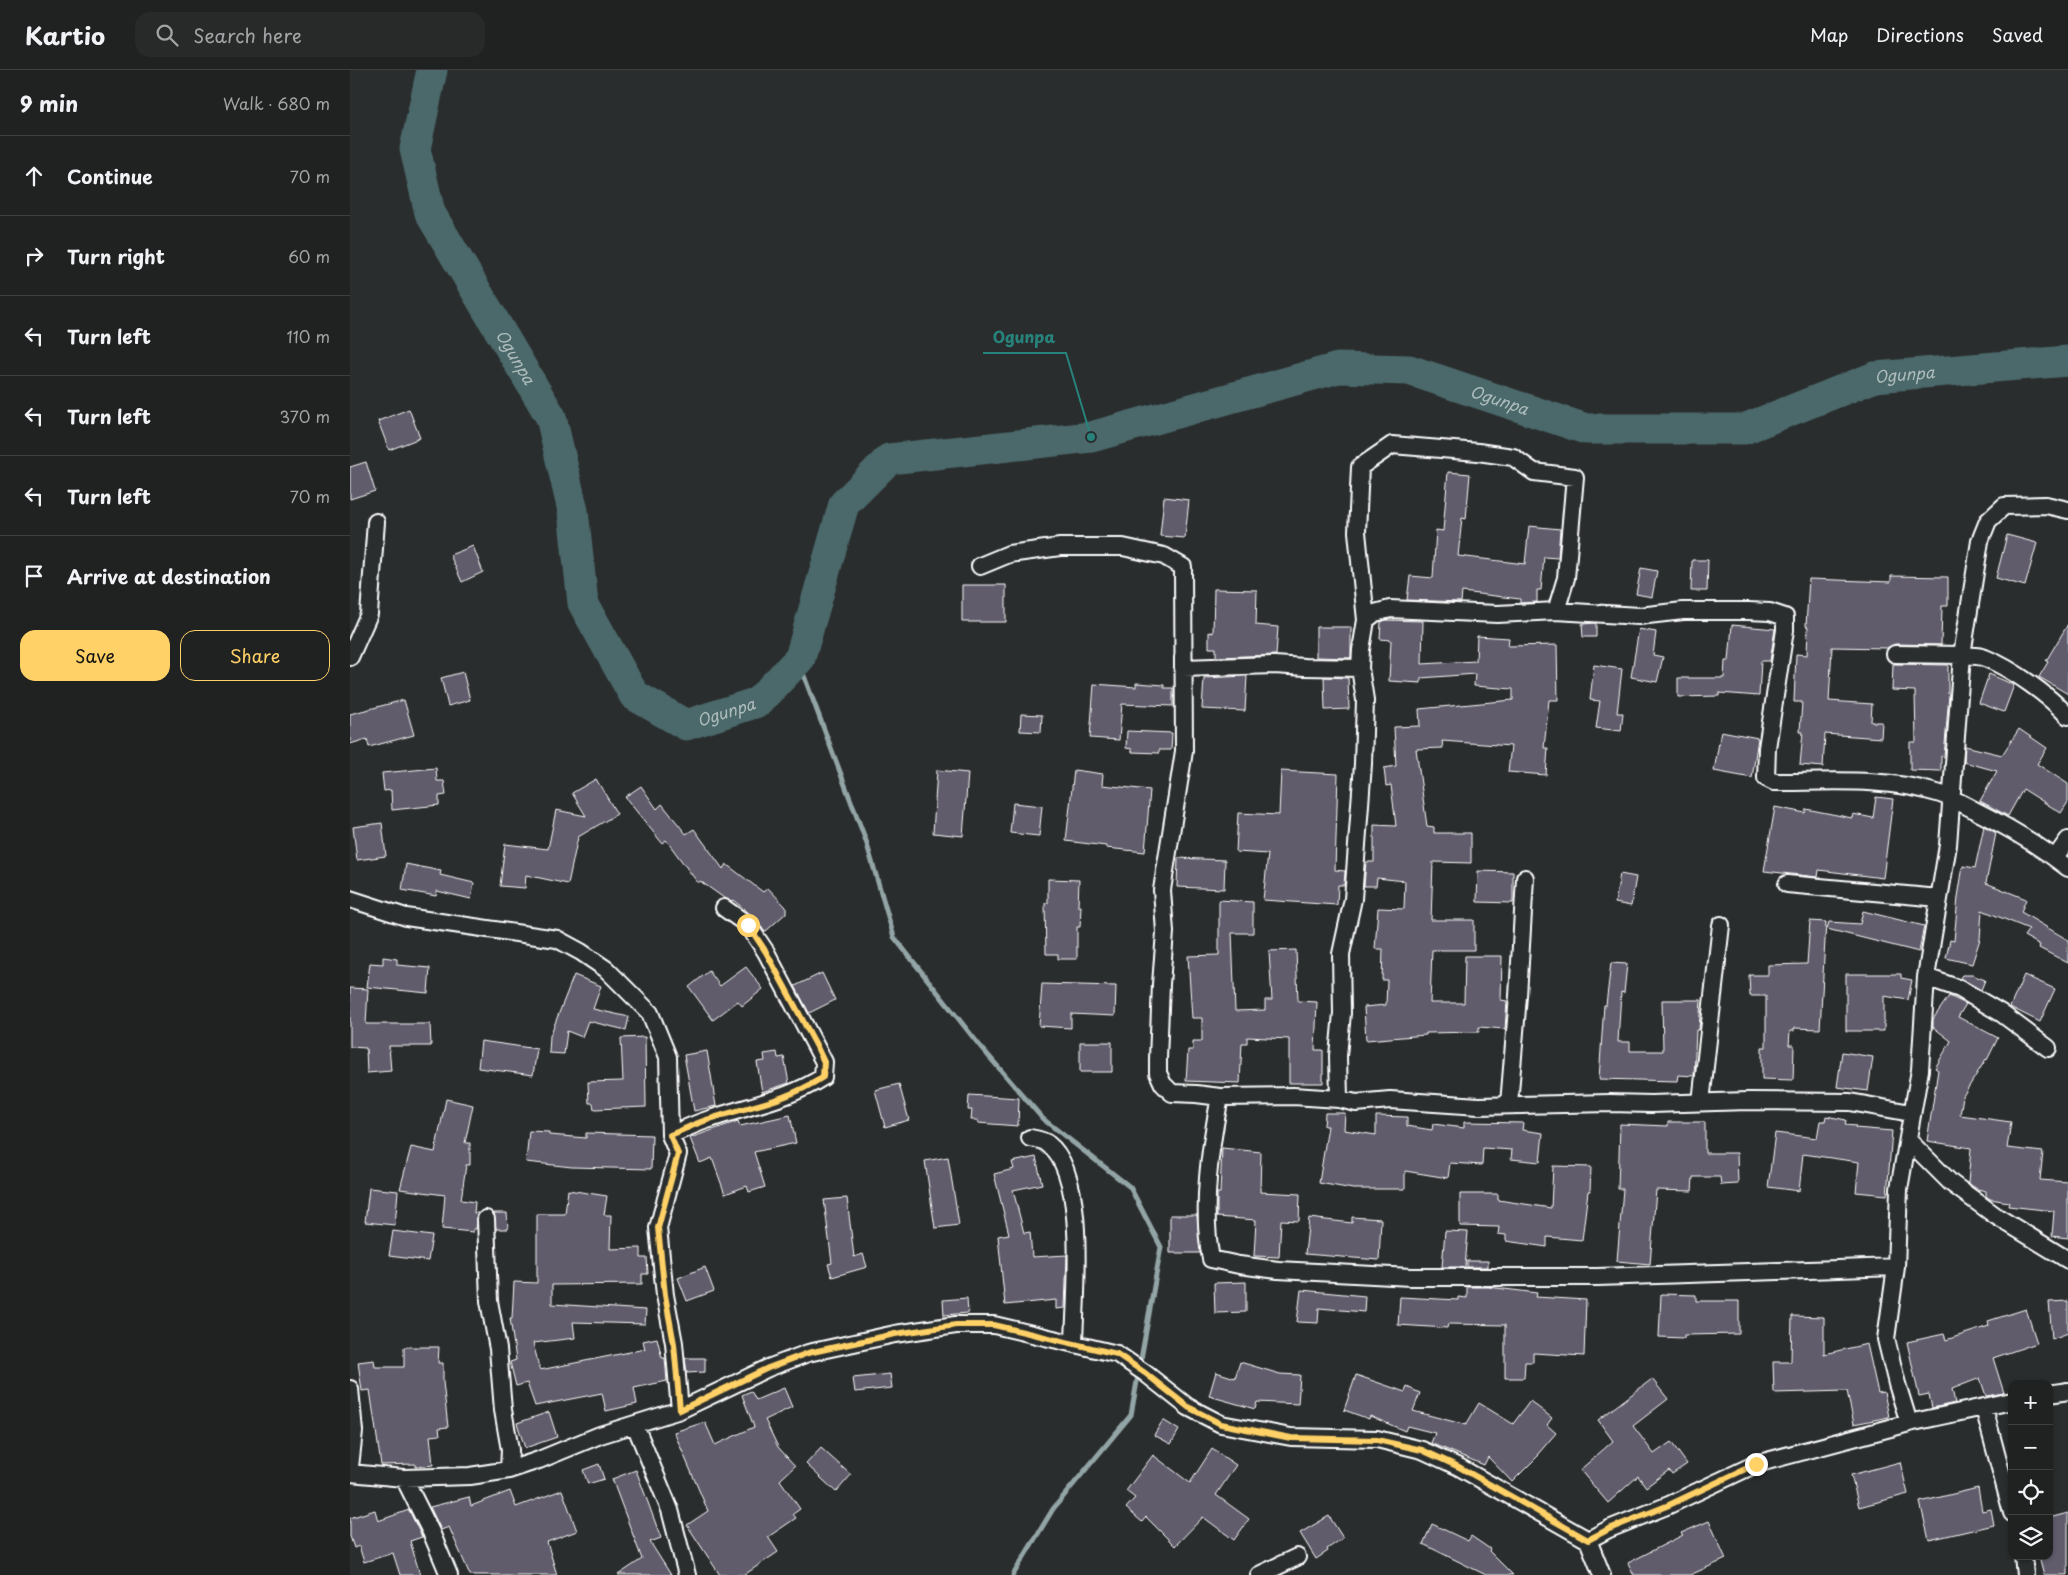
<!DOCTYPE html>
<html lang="en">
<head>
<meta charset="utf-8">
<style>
  :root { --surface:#202222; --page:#282a2a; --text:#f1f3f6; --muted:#a2a4a5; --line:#3d3f40; --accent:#ffd166 }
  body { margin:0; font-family:"Playpen Sans",sans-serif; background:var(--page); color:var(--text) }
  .controls { position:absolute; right:15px; bottom:15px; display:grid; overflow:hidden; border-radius:10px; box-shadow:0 1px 4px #0004 }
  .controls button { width:45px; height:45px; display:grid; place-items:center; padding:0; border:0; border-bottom:1px solid var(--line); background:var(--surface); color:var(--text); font:25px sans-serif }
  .stop { position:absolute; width:15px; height:15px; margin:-11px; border:4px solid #ffd166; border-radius:50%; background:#fff }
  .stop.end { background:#ffd166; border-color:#fff; box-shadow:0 1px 5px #0008 }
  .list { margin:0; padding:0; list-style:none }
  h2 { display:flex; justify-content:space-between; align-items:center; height:65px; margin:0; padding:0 20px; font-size:21px }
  h2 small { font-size:16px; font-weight:400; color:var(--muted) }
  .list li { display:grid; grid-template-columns:32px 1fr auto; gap:15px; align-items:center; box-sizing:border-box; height:80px; padding:0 20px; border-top:1px solid var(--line) }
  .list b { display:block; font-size:19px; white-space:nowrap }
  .list em { font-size:16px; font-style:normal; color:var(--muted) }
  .actions { display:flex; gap:10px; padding:15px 20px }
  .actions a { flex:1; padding:11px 0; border:1px solid var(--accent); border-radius:15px; text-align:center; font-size:18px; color:var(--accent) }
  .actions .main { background:var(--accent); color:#111 }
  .icon { flex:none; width:28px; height:28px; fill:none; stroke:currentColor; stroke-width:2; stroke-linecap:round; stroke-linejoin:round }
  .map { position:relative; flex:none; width:1718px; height:1505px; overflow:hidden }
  header { display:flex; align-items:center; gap:30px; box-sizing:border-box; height:70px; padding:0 25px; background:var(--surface); border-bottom:1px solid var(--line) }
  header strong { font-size:24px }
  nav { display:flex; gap:28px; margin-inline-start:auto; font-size:18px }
  .search { width:350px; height:45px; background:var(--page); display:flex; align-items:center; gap:12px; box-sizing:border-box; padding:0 18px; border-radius:15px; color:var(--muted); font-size:19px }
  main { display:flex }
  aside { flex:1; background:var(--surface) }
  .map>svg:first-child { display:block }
</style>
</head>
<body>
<header>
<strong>Kartio</strong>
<div class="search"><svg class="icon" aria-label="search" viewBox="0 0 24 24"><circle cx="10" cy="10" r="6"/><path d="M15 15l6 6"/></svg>Search here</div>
<nav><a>Map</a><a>Directions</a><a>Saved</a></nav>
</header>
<main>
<aside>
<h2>9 min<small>Walk · 680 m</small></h2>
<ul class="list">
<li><svg class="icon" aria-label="ahead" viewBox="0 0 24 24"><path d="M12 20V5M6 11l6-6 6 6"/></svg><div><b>Continue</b></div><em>70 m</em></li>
<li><svg class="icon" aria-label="right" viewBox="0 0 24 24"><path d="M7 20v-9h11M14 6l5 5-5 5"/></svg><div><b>Turn right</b></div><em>60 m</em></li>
<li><svg class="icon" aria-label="left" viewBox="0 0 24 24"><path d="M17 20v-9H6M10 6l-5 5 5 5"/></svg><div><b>Turn left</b></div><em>110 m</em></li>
<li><svg class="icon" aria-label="left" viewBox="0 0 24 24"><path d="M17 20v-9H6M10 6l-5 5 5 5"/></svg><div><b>Turn left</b></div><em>370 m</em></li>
<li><svg class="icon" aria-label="left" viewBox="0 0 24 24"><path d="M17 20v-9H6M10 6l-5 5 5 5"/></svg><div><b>Turn left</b></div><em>70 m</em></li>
<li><svg class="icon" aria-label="arrive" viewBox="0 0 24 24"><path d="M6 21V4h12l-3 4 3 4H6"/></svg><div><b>Arrive at destination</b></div></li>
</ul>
<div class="actions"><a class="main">Save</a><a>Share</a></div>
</aside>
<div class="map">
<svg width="1718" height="1505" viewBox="0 0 1718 1505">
  <rect width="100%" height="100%" fill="#2a2d2e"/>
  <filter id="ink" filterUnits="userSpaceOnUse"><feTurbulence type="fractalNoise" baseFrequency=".02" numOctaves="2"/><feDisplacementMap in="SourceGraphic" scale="10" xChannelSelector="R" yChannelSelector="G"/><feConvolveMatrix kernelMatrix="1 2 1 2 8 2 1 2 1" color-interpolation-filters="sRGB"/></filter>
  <g filter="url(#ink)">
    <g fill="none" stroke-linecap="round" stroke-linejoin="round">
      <path stroke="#93a5a6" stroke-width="5" d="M448,590L516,771L544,867L630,976L693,1049L780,1117L811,1177L781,1345L703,1439L663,1505"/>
      <path stroke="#4b696b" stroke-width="31" id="s1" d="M82,0L65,79L80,143L201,347L223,441L233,533L284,625L336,655L408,632L450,588L494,434L539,389L741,367L988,298L1059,300L1236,359H1394L1525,307L1718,291"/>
    </g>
    <path fill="#615b6c" stroke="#fff" d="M59,339L70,368L39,380L28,351Z
      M16,392L25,421L0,429V397Z
      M1098,402L1120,404L1116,449L1112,448L1108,486L1175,494L1179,456L1210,459L1208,488L1194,487L1191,520H1187V532L1170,533V529L1112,522L1111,532L1057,530L1060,506L1083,508L1086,460L1093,461Z
      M814,427L839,430L835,468L810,466Z
      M1657,465L1687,473L1675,516L1646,508Z
      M123,476L133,502L112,512L100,485Z
      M1342,490H1358L1357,521H1341Z
      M1291,498L1307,501L1302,527L1286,524Z
      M1541,506L1598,507V536H1592L1591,575L1545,574L1537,578L1482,577L1479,631L1522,634L1521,652H1532L1531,668L1475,664L1473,697L1450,695L1453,662H1450L1452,632H1444L1446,584L1457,585L1458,557L1456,556L1459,509L1541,512Z
      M612,515H656V552H612Z
      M864,519L907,520L906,555L928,557L926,585L866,587V578H859V562L863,563Z
      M1036,550L1073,551L1072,594L1126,591L1127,566L1159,568L1158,576L1207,575L1208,630H1199L1194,678H1198L1196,705L1158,702L1161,676L1092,671L1093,678L1066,679L1077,756L1084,757V763H1121V793L1083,792L1081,850H1124V880H1082L1080,933H1114L1115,886H1152L1151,930L1157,931L1155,959L1129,957V962L1076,963V965L1016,970L1014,937L1036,935L1037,910H1032L1033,879H1025L1028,838L1054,839L1055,811L1027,808L1026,816H1014L1016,792H1024V755L1046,756L1041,715L1036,716L1034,698L1046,696L1044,657L1070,656L1069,639L1163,630V619L1124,616L1125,604L1071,608V613L1039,611L1041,570L1030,569L1031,552Z
      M1246,553V567H1233L1232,554Z
      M1718,554V624L1689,607L1698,592L1696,591Z
      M1382,555L1425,559L1420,591H1411L1409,626L1369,623V626L1328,627V608H1374L1375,591H1379Z
      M966,557H1001V588L966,587Z
      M1289,559L1306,562L1303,585L1313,587L1307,612L1281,607Z
      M1543,594L1598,595V624H1599L1594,687L1591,686V701L1560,700V672H1566L1565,621L1542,620Z
      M1244,595L1272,599L1267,643H1273L1271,661L1246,658L1250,631L1240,630Z
      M113,602L120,630L98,636L91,608Z
      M1639,604L1664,615L1654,642L1629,633Z
      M897,606L895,641L852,639L854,608Z
      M974,607L998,608L999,639L975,640Z
      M786,613L814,615V618H823V636L772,634L769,670L740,668L744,614L786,617Z
      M54,630L64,665L19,677L17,669L0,674V644Z
      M671,644L692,645L691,662L670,661Z
      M1669,659L1697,678L1687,694L1718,714V732L1711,743L1673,719L1658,746L1630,731L1647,701L1614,692L1615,676L1652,685Z
      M777,661L822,663L821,680H809V683L782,682V679L776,678Z
      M1371,661L1408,668L1402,708L1364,701Z
      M86,698L87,711H94L96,725L89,726V735L42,740L41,720L34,721L32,703Z
      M587,700L618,703L613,766L583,763Z
      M724,700L753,704L752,715L800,720L795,782L756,778V776L716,771Z
      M931,701L988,704L985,800L995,801L994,815H988L987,835L913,830L918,784L886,782L888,743L929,745Z
      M246,709L267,744L228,767L218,814L176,805L175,818L150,816L155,774L198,779L206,740L236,746L222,723Z
      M291,716L307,739L312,734L336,764L344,759L373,799L376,794L413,822L418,818L436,837V843L415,862L404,847L383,830L382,831L374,828L350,811L348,813L316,770L312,773L275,727Z
      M1526,727L1543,729L1533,808L1469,800L1468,807L1414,801L1425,737L1455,743L1456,739L1502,748L1503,744L1523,748Z
      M663,733L692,736L689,766L660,763Z
      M32,753L36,786L7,790L3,757Z
      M1634,756L1646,763L1636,813L1676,829L1671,842L1718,870V893L1689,878L1690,875L1674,866L1679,859L1632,840L1630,869L1622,894L1596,888L1600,870L1604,871L1608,827L1613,796L1625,798Z
      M828,788L875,790L874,819L827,817Z
      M56,794L91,801L90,805L124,813L121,829L87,821L86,826L52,820Z
      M1128,801L1163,802V833L1127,832Z
      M1270,804L1286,807L1281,836L1265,833Z
      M698,809L729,810L728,836H731L730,857H727V889H708V884H696L695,833H698Z
      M869,830L903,832V863H882L885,941L915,940V930H922L919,881L946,880L948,931L967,932L965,980H973V1013H939V969L897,967V973H892L890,1013L836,1011L838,980H843V971H852V948H842L838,886L869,885Z
      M1513,841L1574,856L1569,882L1477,859L1479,852L1510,854Z
      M1460,851L1476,852L1470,959L1444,958V961H1440L1439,975H1444L1443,1010L1412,1009V977H1416V926H1400L1399,905H1418V895L1457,894Z
      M33,887L47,889V895L80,898L78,923L17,917L20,893L33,894Z
      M1261,893L1277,894L1274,923L1271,922L1268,972H1280V981H1313L1312,930H1351L1349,960H1346L1344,1006L1328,1005L1327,1011L1249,1009L1254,935H1256Z
      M396,897L413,919L392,936L388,931L363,950L339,917L359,901L370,916Z
      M472,903L485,930L459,943L445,916Z
      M1496,904H1551V908L1562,910L1558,930L1534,926V961H1496Z
      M224,905L251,916L243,939L279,947L276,960L238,951L232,967L217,961L214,984L199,983L200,966Z
      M1612,905H1622L1635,910L1631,920L1610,908Z
      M1674,905L1705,919L1690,952L1660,937Z
      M692,914L766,916L765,946L721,944V958L689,956Z
      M0,918L18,919L16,954H80L81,976H39L41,1001L17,1003L16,978L0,977Z
      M1599,926L1616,934L1608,947L1648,968L1637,990L1636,989L1613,1026L1610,1045L1661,1052L1657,1078L1693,1082L1690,1110L1718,1112V1168L1702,1166L1704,1141L1658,1136L1659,1132L1640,1129L1636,1126V1121L1627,1119L1618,1113L1621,1078L1577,1071L1588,1000L1585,998L1601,971L1583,957V949Z
      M295,967L296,1037L244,1039L243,1033H239L238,1012L273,1011L271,968Z
      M131,971L187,979L183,1005L128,998Z
      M730,972H762V1002H730Z
      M357,981L366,1036L344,1041L334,985Z
      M427,982L428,988L434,987L439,1013L412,1022L407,992L415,991L414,984Z
      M1492,982L1523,987L1518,1021L1487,1017Z
      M549,1014L559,1050L535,1057L525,1020Z
      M619,1025L669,1028L668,1056L628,1053V1050H621L622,1040H618Z
      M96,1029L123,1035L115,1073H120V1095H116L111,1130L125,1132L124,1143H128L126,1159H123V1162L92,1159L95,1125L50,1119L61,1077L85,1082Z
      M975,1043H995L994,1060L1026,1065V1046L1057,1047V1056L1082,1060L1083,1054L1114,1058V1052L1173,1053L1172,1060L1193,1063L1190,1092L1161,1089L1162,1080L1133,1078L1132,1095L1100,1093L1098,1108L1055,1101V1119H1003L969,1113L978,1056H974Z
      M440,1045L446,1073L404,1082L415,1117L399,1122L397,1116L375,1124L362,1088L350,1093L340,1068L388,1051L390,1056Z
      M1476,1046L1496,1050L1495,1055L1506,1056L1505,1058L1542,1061L1537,1125L1506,1122L1509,1092L1453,1084L1449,1121L1418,1117L1425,1063L1467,1068L1470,1051H1475Z
      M1318,1052H1355V1083H1387L1388,1114L1371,1115L1370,1107H1343L1342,1121L1306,1120L1300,1194L1267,1191L1273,1119H1268L1270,1054L1318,1056Z
      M179,1061L199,1062V1065L236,1068V1063L302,1065L301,1099L222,1097L176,1092Z
      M872,1078L911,1082L910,1122L950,1124L949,1151L931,1150L929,1187L904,1186L906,1150L867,1147V1123H870Z
      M598,1087L609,1155L585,1158L575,1091Z
      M686,1087L692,1114L663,1120L674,1163L680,1162L682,1187L717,1185L715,1238L706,1239V1230L655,1235L648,1166L659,1164L644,1104L664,1099L662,1092Z
      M1203,1096L1241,1097L1240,1121H1238L1232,1170L1197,1167V1177L1156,1171V1165L1148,1164L1149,1157L1110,1156V1124H1148V1130L1201,1138Z
      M19,1118L48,1121L45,1155L15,1152Z
      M218,1120L257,1126L254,1145H261L260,1179L291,1178V1188H297L298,1204H292V1214L202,1215V1234L296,1240L295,1254L223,1252L225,1268L183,1273L190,1300L295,1279L293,1271L307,1268L312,1288H315L317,1311L284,1318L287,1334L256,1341L252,1323L185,1336L177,1313L166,1316L160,1292L166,1290L160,1248H162L164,1212L187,1213V1144H215Z
      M497,1128L504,1187L513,1184L517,1197L482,1207L478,1194L482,1193L474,1130Z
      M144,1143H157L158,1159H146Z
      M820,1145H847L850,1183H820Z
      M1002,1147L1031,1149L1029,1190L955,1184L959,1148L1002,1153Z
      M43,1161L82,1166L78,1191L39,1186Z
      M1095,1161L1118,1162L1115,1197H1092Z
      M1117,1191H1138V1197H1117Z
      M355,1197L364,1221L337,1231L328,1208Z
      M896,1212V1242L865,1243L864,1213Z
      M1117,1217H1138L1187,1223L1186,1227L1236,1230L1234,1286L1183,1283V1292H1175L1174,1308H1155V1255L1098,1254L1097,1258L1048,1255L1050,1227L1108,1230V1227L1117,1228Z
      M951,1220L1015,1226L1014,1242L969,1238L968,1253L947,1252Z
      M1311,1224L1346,1225V1231H1389V1264L1334,1265V1268L1309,1267Z
      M617,1228L618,1243L594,1245L593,1230Z
      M1718,1231V1263L1702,1269L1699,1232Z
      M1676,1239L1687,1273L1643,1288L1654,1323L1636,1326L1630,1308L1602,1319L1605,1333L1582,1338L1579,1324L1569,1326L1557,1272L1594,1264L1596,1270L1639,1256L1638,1251Z
      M1442,1246L1474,1247V1284L1517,1274L1528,1323L1534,1322L1539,1347L1504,1354L1497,1321L1424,1323L1423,1292H1441Z
      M54,1277H89L88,1293H93V1312L98,1357L89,1358L90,1365L80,1366L83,1395L65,1397V1394L31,1395L20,1320L12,1321L8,1292L24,1290L25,1297H54Z
      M335,1288H355V1302L337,1303Z
      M890,1292L930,1304L950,1305L948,1334L907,1332L905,1339L859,1326L866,1302L885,1308Z
      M540,1304L542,1318L505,1322L503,1308Z
      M1006,1305L1055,1322L1057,1317L1070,1323L1063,1341L1116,1355L1129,1333L1163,1354L1180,1331L1202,1348L1197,1355L1206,1363L1188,1384L1189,1385L1162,1412L1138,1387L1134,1395L1081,1373L1085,1363L1057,1356L1055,1361L1020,1346L1019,1349L994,1340Z
      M1302,1309L1318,1329L1283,1356L1304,1384L1321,1372L1337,1394L1322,1404L1319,1400L1296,1417L1288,1406L1258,1433L1230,1400L1263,1371L1248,1350Z
      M434,1318L442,1337L415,1350L428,1377L445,1396L430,1410L450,1439L443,1444L446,1448L418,1467L428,1482L394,1505H370L337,1455L358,1441L324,1362L355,1352L365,1375L404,1357L392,1325L401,1321L406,1330Z
      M199,1342L207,1367L175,1378L167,1353Z
      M813,1350L829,1360L821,1374L804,1365Z
      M471,1378L501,1405L486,1422L456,1394Z
      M862,1379L886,1395L866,1425L899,1449L884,1470L853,1447L825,1476L796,1447L792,1452L776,1438L785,1428L776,1421L803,1385L840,1413Z
      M1550,1392L1558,1424L1509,1437L1501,1405Z
      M249,1394L254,1409L238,1414L233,1400Z
      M286,1400L311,1468L300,1472L321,1505H268L292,1489L262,1409Z
      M1628,1418L1632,1441L1641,1439L1644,1455L1579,1470L1570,1432Z
      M212,1420L227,1461L197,1472L207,1505H120L99,1457L91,1460L80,1437L119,1427L121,1436L160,1421L166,1437Z
      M25,1440L28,1451L59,1440L72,1467L60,1471L70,1505H50L43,1483L14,1492L9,1476L4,1478L0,1466V1448Z
      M1718,1443V1505H1694L1689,1486H1699V1448Z
      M979,1446L993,1468L977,1479L978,1481L966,1489L950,1463Z
      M1359,1451L1376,1489L1340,1505H1284L1278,1493L1333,1465L1331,1463Z
      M1082,1454L1118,1471L1121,1466L1140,1479L1139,1481L1163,1505H1136L1073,1474Z"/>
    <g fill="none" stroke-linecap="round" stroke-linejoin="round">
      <defs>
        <path id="minor" d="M630,496L659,484L710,477H773L814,486L833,497L834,681L812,820L815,862L811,914L808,989V1003L813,1014L822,1023L846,1024L870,1027L943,1026L989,1029L1006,1033L1040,1030L1129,1036L1260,1033L1301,1034L1398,1031L1500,1032L1561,1043
          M1016,550L1025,543L1040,539L1147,544L1206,541L1289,546L1333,541H1398L1420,542L1435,547V560L1417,678L1416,708L1424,712C1478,712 1535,707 1587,723C1601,727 1615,735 1628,742C1660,758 1690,776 1718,798
          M1545,584L1612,585L1630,471L1638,451L1654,436L1696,435L1718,440
          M0,587L19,544L26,452
          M833,587V598L924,595L955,597L1010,598
          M1705,788L1718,770
          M1437,814L1589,828
          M0,829L56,847L207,869L231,882L256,899L300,943L318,987L320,1065L328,1084L308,1158L315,1225L324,1273L330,1340
          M1576,907L1610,919L1651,943L1698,978
          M870,1027C860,1078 851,1138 861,1189L889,1195L928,1200L1061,1207H1247L1546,1197
          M989,1029L988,986L992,943L991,884L1003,829L1013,694L1015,630L1010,598L1011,580L1016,550L1007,462L1010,397L1042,375L1128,382L1163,387L1184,402L1225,407L1216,508L1206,541
          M1351,1032L1371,855
          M1159,1034L1168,926L1175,808
          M320,1065C333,1060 346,1053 360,1049C400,1035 437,1030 473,1007L474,992L416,882L398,855L374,838
          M680,1068C686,1069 694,1070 698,1074C738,1104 725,1226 724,1273
          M1558,1070L1601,1113L1646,1146L1718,1190
          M136,1149L139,1231L148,1279L153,1340L160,1380L159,1400
          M0,1319L4,1361L0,1397
          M1699,1324L1718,1321
          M1634,1338L1662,1443
          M1559,1353L1547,1314L1536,1269L1546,1197L1549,1119L1570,1000L1576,907L1598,775L1612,585C1619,586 1628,585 1635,588C1663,599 1698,625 1718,646
          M285,1355L320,1440L337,1505
          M0,1403L54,1408L120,1406L159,1400L189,1390L250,1365L330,1340L418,1298L458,1283L545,1264L606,1255H644L767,1284L795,1303L838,1337L871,1354L941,1367L1027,1369L1072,1380L1109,1397L1238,1470L1252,1505
          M54,1408L81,1462L99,1505
          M1238,1470L1259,1459L1319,1435L1406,1394L1559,1353L1662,1331
          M1673,1486L1675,1505
          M909,1505L947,1487"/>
      </defs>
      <use href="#minor" stroke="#fff" stroke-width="20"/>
      <use href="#minor" stroke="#2a2d2e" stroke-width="16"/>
    </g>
  </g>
  <g fill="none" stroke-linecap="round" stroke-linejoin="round" filter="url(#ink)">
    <path stroke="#ffd166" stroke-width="6" d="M398,855L416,882L466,975L474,992L473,1007C437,1031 400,1036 360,1049C346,1053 333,1060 320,1065L328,1084L308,1158L315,1225L324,1274L330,1340L418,1298L458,1283L545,1264L606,1255H644L767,1284L795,1303L838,1337L871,1354L941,1368L1027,1370L1072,1380L1109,1397L1238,1470L1259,1459L1319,1435L1406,1394"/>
  </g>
  <g text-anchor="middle" stroke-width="4" stroke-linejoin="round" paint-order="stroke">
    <g font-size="16" font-style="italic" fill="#aebcbc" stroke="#2a2d2e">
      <text dy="6" stroke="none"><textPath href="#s1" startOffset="314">Ogunpa</textPath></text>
      <text dy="6" stroke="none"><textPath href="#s1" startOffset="2144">Ogunpa</textPath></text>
      <text dy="6" stroke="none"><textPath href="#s1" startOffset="1724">Ogunpa</textPath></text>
      <text dy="6" stroke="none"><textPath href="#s1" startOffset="780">Ogunpa</textPath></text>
    </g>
  </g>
  <path fill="none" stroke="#27847c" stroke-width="2" d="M741 367L716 283H633"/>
  <circle fill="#27847c" stroke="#2a2d2e" stroke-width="2" cx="741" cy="367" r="5"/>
  <g font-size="16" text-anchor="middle" font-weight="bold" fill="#27847c" stroke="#2a2d2e" stroke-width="4" stroke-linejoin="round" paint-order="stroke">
    <text x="674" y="273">Ogunpa</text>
  </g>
</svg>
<div class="controls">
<button>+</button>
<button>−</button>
<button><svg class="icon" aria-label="locate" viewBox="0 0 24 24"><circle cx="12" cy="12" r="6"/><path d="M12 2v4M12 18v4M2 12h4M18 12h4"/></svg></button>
<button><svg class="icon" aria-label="layers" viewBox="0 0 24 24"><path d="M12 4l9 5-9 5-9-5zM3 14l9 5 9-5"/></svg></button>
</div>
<div class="stop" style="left:398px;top:855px"></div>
<div class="stop end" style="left:1406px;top:1394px"></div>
</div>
</main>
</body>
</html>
